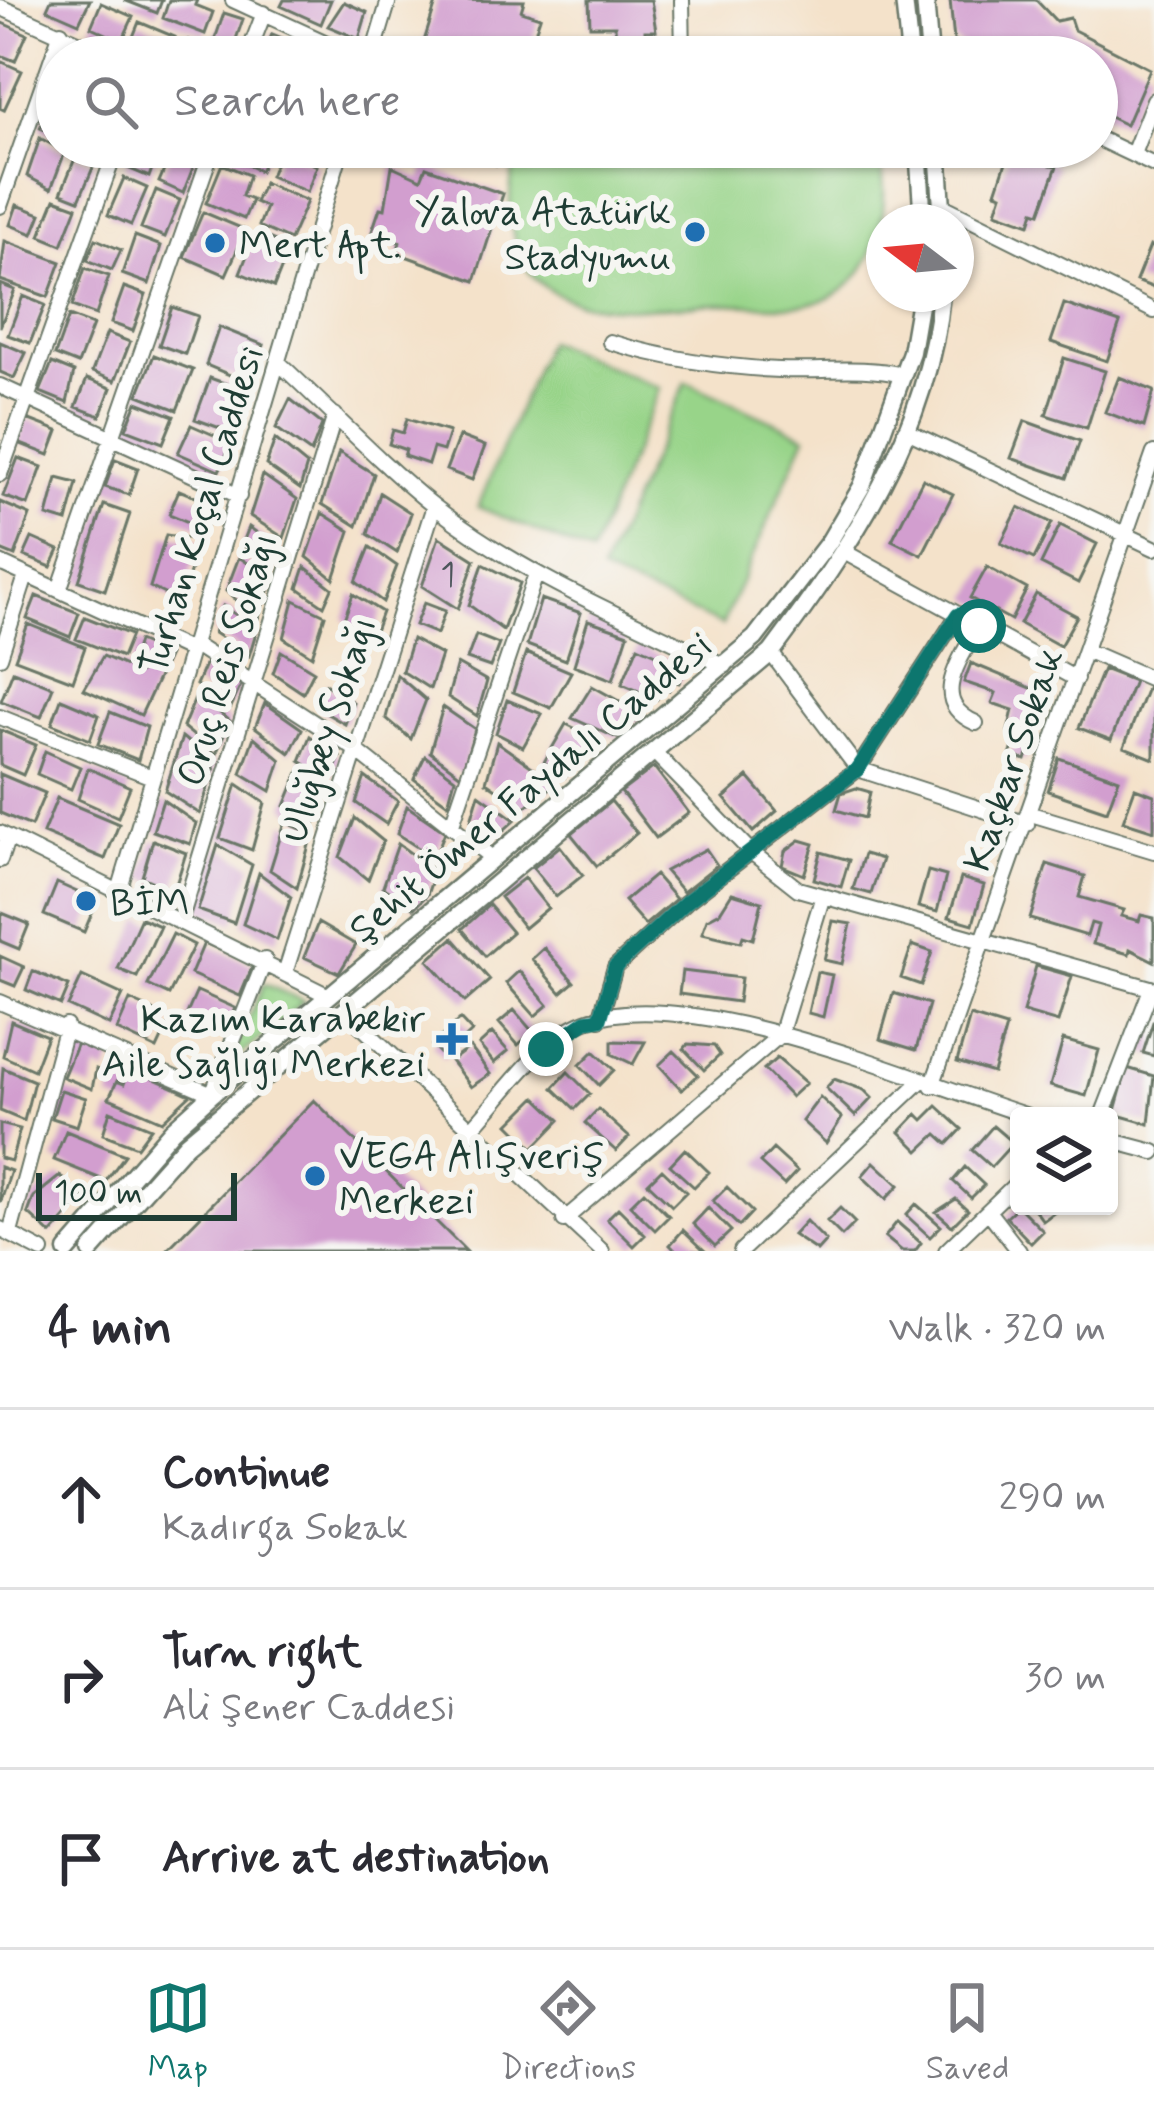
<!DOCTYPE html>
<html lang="en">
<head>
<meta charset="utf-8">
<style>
  :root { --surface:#fff; --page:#f7f7f7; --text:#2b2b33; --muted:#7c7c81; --line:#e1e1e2; --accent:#0f766e }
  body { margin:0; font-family:Mynerve,sans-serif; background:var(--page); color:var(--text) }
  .controls { position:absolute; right:36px; bottom:36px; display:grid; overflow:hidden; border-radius:12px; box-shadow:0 3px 9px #0004 }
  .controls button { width:108px; height:108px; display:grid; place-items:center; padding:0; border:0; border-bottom:3px solid var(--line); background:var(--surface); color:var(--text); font:60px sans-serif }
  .compass { position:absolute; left:866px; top:204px; width:108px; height:108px; border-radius:50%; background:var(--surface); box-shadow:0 3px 9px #0004; rotate:286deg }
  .scale { position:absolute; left:36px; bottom:30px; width:201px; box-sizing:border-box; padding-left:12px; border:6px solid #1f3d34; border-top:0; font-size:33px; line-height:42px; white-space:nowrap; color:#1f3d34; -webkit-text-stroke:9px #f6f6f2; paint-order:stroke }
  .stop { position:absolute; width:36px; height:36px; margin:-27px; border:9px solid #0f766e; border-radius:50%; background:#fff }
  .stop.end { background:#0f766e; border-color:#fff; box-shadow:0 3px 12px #0008 }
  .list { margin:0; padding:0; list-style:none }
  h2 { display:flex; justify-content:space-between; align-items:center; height:156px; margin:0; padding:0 48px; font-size:51px }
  h2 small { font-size:39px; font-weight:400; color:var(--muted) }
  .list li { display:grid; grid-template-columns:78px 1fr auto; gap:36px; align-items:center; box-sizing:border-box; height:180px; padding:0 48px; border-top:3px solid var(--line) }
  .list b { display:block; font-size:45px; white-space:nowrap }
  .list p { margin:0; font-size:39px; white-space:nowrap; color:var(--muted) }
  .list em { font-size:39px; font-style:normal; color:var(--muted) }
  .icon { flex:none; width:66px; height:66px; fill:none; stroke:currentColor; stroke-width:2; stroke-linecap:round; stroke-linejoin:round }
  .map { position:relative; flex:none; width:1154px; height:1251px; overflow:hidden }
  .search { position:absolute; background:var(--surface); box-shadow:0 3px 9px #0004; left:36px; right:36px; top:36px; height:132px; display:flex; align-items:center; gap:30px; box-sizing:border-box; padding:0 42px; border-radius:66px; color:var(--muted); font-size:45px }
  .sheet { height:696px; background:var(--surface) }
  nav { display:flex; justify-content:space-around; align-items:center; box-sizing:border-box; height:168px; border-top:3px solid var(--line); background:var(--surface); font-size:33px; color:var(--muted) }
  nav a { display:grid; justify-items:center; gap:6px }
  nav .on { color:var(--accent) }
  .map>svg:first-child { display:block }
</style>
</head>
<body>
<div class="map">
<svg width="1154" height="1251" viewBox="0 0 1154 1251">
  <rect width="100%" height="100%" fill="#f6f6f2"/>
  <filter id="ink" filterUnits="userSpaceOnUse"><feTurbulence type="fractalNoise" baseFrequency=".00833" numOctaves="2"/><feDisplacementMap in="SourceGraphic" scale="24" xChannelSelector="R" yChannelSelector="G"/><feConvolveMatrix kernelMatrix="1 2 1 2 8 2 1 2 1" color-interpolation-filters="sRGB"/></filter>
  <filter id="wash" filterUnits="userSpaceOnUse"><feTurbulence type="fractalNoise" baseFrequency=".004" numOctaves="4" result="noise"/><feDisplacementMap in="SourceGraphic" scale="48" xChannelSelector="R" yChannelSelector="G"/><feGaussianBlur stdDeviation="2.7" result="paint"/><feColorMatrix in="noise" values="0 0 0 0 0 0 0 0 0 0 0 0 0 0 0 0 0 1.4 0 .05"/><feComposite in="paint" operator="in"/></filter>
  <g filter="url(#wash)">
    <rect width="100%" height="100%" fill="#f4e2ca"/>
    <path fill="#98d489" stroke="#5c885e" stroke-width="3" d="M522,147H875C895,193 881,269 835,295C805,313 752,303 717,304C643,306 526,330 512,227C508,197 509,175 522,147Z
      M547,341L660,388L591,554L478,507Z
      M686,382L806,436L722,625L601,572Z
      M264,984L304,1001L227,1067Z"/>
    <g id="blocks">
      <path fill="#d29ecf" d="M51,0H90L79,23L47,9Z
        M124,0H162L157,13Z
        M169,0H197L195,5L213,12L205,34L163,18Z
        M284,0H331L321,24L281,6Z
        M437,0L524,1L521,11L540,17L527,57H419Z
        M589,0H651L656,31H645V38L616,39L615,26H590Z
        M950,0H1036L1056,21L1070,18L1074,30L1150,69L1126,125L1097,111V57H987L954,41Z
        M344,2L367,12L359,39L328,26Z
        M101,3L133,17L122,41L91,27Z
        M224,13L243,19L234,45L215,39Z
        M0,22L27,34L15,61L0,55Z
        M139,22L175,37L167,57L129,47Z
        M272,34L316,52L314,57H263Z
        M188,40L228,57H181Z
        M0,61L22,71L4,110L0,108Z
        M57,86V135L40,128Z
        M40,138L65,152L51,189L27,176Z
        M132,147H160L149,177L125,167Z
        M174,147L198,155L183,193L159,182Z
        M227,147H271L260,171L224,154Z
        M452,147H503L497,165L449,157Z
        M1011,147L1057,148L1051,165L1057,166L1040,213L1034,211L1030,224L996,212L1002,194L996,192Z
        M281,149L317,166L307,192L270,176Z
        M76,156L95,163L79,200L61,193Z
        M222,164L249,175L242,196L252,200L244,219L206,203Z
        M392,166L421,179L426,167L503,194L475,281L397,253L400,242L370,237L380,208L385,209Z
        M124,178L147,188L131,225L108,215Z
        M264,183L307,201L290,240L259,226L266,207L255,202Z
        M156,190L180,200L165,237L141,228Z
        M55,199L77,207L62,245L40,236Z
        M17,205L41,214L33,234L10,225Z
        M203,212L246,230L226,275L184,257Z
        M256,233L290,247L274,287L240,273Z
        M135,236L161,246L149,284L122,274Z
        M96,239L121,250L112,270L87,260Z
        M5,241L61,262L48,297L0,280Z
        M1150,246L1154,248V288L1136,281Z
        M85,268L109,276L96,315L72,306Z
        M0,284L15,290L0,327Z
        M124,287L146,295L133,331L111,323Z
        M23,296L45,305L30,343L8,335Z
        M1064,304L1120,323L1107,361L1051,342Z
        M172,307L198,316L185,354L159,345Z
        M69,316L93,325L78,364L55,355Z
        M219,327L264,345L251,384L206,365Z
        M107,333L130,342L115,381L92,372Z
        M0,342L26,353L14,378L0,372Z
        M154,355L193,370L177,410L138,395Z
        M1064,358L1105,371L1087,428L1046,415Z
        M52,363L74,372L67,403L40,392Z
        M1119,377L1154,391L1144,427L1105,412Z
        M210,378L249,392L234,433L195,419Z
        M87,379L111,388L100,416L76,407Z
        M290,399L322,424L311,453L276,428Z
        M137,402L174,416L163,443L126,429Z
        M27,419L58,431L49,455L18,443Z
        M407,419L449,432L443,451L433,448L428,464L404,456L406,450L389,444L393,430L403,433Z
        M1025,421L1080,441L1067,478L1011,458Z
        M191,425L232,443L219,471L178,453Z
        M459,436L485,446L472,480L446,470Z
        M275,439L307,465L300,489L266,465Z
        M339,452L374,474L357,526L322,504Z
        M18,458L42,467L28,505L3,496Z
        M115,459L138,468L129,495L105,487Z
        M263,475L297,499L284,538L250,516Z
        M57,478L77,483L67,522L47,516Z
        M923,479L953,494L922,555L892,540Z
        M179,490L215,505L205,529L169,514Z
        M380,493L411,513L397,553L368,534Z
        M0,502L30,515L15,556L0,550Z
        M104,505L130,514L105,590L79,581Z
        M1019,507L1052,523L1034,559L1001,543Z
        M322,513L350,531L334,579L307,557Z
        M1060,525L1097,544L1078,583L1041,564Z
        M249,527L281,550L273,567L242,545Z
        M166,535L200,540L181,602L150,587Z
        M439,537L475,560L458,609L422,586Z
        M32,538L59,550L51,567L24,556Z
        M370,547L397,566L383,602L356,582Z
        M239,557L272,580L258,619L226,591Z
        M483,564L520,583L503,630L469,605Z
        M305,567L332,588L324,606L298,588Z
        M987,567L1027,589L1011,620L970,598Z
        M353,594L382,612L371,642L344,619Z
        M1036,594L1077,616L1060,646L1020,624Z
        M36,596L79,613L70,637L27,619Z
        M541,599L581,613L566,660L527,645Z
        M294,600L325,615L312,656L284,638Z
        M424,603L445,611L437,634L415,625Z
        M223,606L257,629L249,656L214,633Z
        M85,617L131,635L122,657L76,639Z
        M588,620L628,634L613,680L574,665Z
        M28,624L85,647L73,681L15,659Z
        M476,635L499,644L490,667L467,659Z
        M412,639L441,655L430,689L402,671Z
        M138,641L169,655L141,715L84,689L103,656L141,673L131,665Z
        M638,646L686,667L679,683L673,681L669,690L663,687L657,699L622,684Z
        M281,651L314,671L303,693L273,673Z
        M526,653L571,672L551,708L513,692Z
        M206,662L241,685L231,707L196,685Z
        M971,663L1048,695L1026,760L1010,756L1017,734L1008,731L1013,710L992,703L996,693L964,682Z
        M457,664L487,681L477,716L448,697Z
        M1103,669L1134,681L1111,740L1079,728Z
        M13,671L53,687L41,717L1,701Z
        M397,675L426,700L411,739L386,718Z
        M325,684L353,702L345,724L317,708Z
        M592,686L642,714L639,721H629L617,738L572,718Z
        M1147,688L1154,691V759L1124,747Z
        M197,694L230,721L216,754L183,727Z
        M61,699L99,715L90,740L52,724Z
        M507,700L542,714L523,747L496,733Z
        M265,703L302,729L290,753L255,727Z
        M443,707L475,729L461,775L430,752Z
        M110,712L147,727L138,760L98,744Z
        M566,724L603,742L565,777L544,762Z
        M0,730L36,745L23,775L0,765Z
        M310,736L340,757L329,781L300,761Z
        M182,737L215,764L200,814L165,791Z
        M254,737L281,760L271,791L241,773Z
        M497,742L556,784L524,808L486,782Z
        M45,751L80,767L71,789L37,774Z
        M425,756L455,778L448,804L414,779Z
        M1059,758L1119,779L1107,811L1048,791Z
        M654,767L689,813L656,838L621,792Z
        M88,768L130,787L118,817L78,799Z
        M299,772L326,794L313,827L285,806Z
        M0,774L45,793L31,826L0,813Z
        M365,777L398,801L386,824L356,803Z
        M748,777L777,811L753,832L724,798Z
        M237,784L265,803L252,850L220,838Z
        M856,788L870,792L865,818L836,810L841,793Z
        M1135,788L1154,795V831L1123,821Z
        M479,794L515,820L495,838L471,820Z
        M57,798L119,824L105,859L43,833Z
        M163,800L196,823L190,844L153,831Z
        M611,801L637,833L597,866L571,834Z
        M407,806L445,832L434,858L397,834Z
        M355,818L383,841L368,880L340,857Z
        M285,822L312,834L297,888L270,870Z
        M153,840L186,853L174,891L142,877Z
        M800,840L814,844L804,875L782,866L785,851Z
        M398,844L435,871L427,895L414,908L383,887Z
        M218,845L252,865L234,923L198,910Z
        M560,846L583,875L556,897L533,868Z
        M706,849L717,865L683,892L665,871Z
        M821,852L849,860L841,887L814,879Z
        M864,854L882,859L871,894L853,889Z
        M1047,864L1085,876L1079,897L1124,910L1121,916L1139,921L1141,915L1154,918V961L1130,949L1129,954L1093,944L1098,925L1091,923L1087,936L1030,919Z
        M928,871L946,876L937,912L918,907Z
        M259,873L291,897L277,940L243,924Z
        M655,875L676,899L645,925L624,901Z
        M524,878L548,908L524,928L500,897Z
        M961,878L984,885L973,924L949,917Z
        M57,883L97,901L84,932L44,915Z
        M732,893L762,902L753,939L743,936L741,942L702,933L707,919L720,912Z
        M489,905L512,932L485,956L462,929Z
        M2,913L29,924L19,949L0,941Z
        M141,918L160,926L137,977L118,969Z
        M833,921L851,924L842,964L824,960Z
        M318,923L356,945L339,973L304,957Z
        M173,934L194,945L169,995L148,985Z
        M453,938L490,980L465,1002L428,960Z
        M204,943L253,965L240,996L191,974Z
        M912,945L932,952L921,985L901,978Z
        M544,948L574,982L561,993L532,959Z
        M0,956L24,967L15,986L0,980Z
        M1036,966L1072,976L1058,1022L1023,1012Z
        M33,971L69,986L61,1005L26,990Z
        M519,971L548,1005L535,1016L506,983Z
        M682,971L741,978L738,1002L679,994Z
        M817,972L832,975L823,1017L808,1013Z
        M82,976L123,995L109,1025L68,1006Z
        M197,991L235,1008L224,1033L186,1016Z
        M893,993L929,1004L916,1050L880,1039Z
        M130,1000L171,1019L157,1049L117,1030Z
        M514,1010L533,1032L518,1045L499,1023Z
        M970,1016L1006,1027L993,1073L957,1062Z
        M460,1019L472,1032L444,1058L432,1045Z
        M11,1021L47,1036L34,1070L3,1056Z
        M1153,1022H1154V1056L1143,1053Z
        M492,1033L508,1051L494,1063L479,1045Z
        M1063,1040L1099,1050L1086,1096L1050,1086Z
        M612,1041L645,1042L633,1064L612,1054Z
        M77,1043L112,1058L106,1073L96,1069L92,1089L63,1077Z
        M688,1044L714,1046L720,1055L704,1070L684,1049Z
        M470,1047L490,1074L471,1087L451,1061Z
        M594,1051L614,1070L599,1085L580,1065Z
        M674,1051L698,1075L682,1090L659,1065Z
        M777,1058L806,1083L791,1097L764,1069Z
        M3,1068L34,1081L24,1121L0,1111Z
        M130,1068L190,1095L162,1121L109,1098L117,1081L124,1084Z
        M1127,1068L1154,1076L1149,1124L1114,1114Z
        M568,1072L590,1094L575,1109L553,1088Z
        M834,1079L864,1090L872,1098L855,1116L826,1088Z
        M61,1090L86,1098L77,1126L52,1118Z
        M536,1097L560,1120L533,1148L509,1124Z
        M820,1097L842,1118L826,1143L802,1121Z
        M314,1100L466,1251H166Z
        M937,1106L962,1129L948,1144L937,1134L919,1151L900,1132L917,1114L923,1120Z
        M598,1109L629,1137L616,1151L585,1123Z
        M110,1111L151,1128L137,1147L103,1134Z
        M0,1124L20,1129L11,1161L0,1158Z
        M993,1126L1013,1143L991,1167L972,1150Z
        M66,1131L125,1155L106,1181L54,1160Z
        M685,1149L709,1172L694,1187L670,1165Z
        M773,1149L797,1171L784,1185L760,1163Z
        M874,1162L899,1185L886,1199L862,1176Z
        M0,1167L11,1171L1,1201H0Z
        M965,1167L984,1185L971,1198L953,1181Z
        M662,1169L686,1192L672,1206L648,1183Z
        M60,1176L83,1198L51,1234L28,1213L34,1197Z
        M727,1187L752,1212L739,1226L713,1201Z
        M644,1191L669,1216L655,1230L630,1205Z
        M956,1199L968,1210L952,1226L936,1212Z
        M916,1204L941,1226L930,1237L906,1215Z
        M1018,1206L1043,1231L1031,1243L1006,1217Z
        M1032,1206H1063L1043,1221Z
        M618,1208L645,1235L634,1246L607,1219Z
        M708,1208L731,1231L715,1246L693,1224Z
        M840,1208L855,1223L842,1236L827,1221Z
        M806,1221L826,1241L817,1251L793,1235Z
        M897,1222L921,1243L915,1251H902L885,1237Z
        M683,1230L705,1251H676L670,1245Z"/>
    </g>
  </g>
  <g filter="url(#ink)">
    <use href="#blocks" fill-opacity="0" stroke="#6a7768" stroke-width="3"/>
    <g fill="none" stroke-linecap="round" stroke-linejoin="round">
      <defs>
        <path id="minor" d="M233,0L357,57
          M682,0L683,57
          M0,7L111,57
          M247,57L264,13
          M372,57L389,0
          M1097,138L1154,165
          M309,147L338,159
          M1133,154L1154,100
          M0,206L61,32
          M943,206L1154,311
          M610,342C666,359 720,367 779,370C821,372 862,365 903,375
          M279,363C331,411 380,463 435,507C522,575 626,618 725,666
          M0,386L239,496
          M905,430L1154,548
          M0,474L117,147
          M846,553L1076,679
          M0,563L191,651
          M59,590L213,147
          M193,644L353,748L492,858
          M1085,650L1154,680
          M771,653L858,769L1027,824
          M0,657L26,576
          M0,717L152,777
          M976,723C928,702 959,661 979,626
          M654,752L750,851L798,889L1154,989
          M1031,814L1154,851
          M451,827L536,574
          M0,833L329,996
          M0,860L8,837
          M119,891L342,147
          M180,922L335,415
          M285,973L434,506
          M0,1002L212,1094L265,960
          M345,1011L602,1251
          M600,1019L615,967L686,902L858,769L958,615
          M932,1086L1154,453
          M1102,1116L1151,989
          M474,1126C505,1093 542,1037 586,1021C691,982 922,1083 1028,1116
          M1109,1140L1154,1152
          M988,1211L1019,1251
          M564,1220L780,1035L822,899
          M0,1229L42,1251
          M10,1233L66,1026
          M741,1251L920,1082
          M946,1251L1019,1181"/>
        <path id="major" d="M904,0L910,57
          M925,0L930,57
          M918,147L923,222
          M938,147L943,222
          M67,1251L172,1130L212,1094L755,638L829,542L862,486L911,352L921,294
          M91,1251L186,1144L771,653C851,546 929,432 941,294"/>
      </defs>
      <use href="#minor" stroke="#6a7768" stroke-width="18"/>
      <use href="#major" stroke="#6a7768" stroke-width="21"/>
      <use href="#minor" stroke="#fff" stroke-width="14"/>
      <use href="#major" stroke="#fff" stroke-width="16"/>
    </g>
  </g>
  <g fill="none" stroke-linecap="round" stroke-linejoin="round" filter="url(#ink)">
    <path stroke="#0f766e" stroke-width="15" d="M546,1049L586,1021L600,1019L615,967L686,902L858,769L958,615L979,626"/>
  </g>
  <g fill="#1f6fb2" stroke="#f6f6f2" stroke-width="4.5">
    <circle cx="695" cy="232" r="12"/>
    <circle cx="215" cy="243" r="12"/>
    <circle cx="86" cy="901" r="12"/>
    <path d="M446 1021h12v12h12v12h-12v12h-12v-12h-12v-12h12z"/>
    <circle cx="315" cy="1176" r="12"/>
  </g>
  <g text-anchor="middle" stroke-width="12" stroke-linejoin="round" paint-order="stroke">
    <g font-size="33" fill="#4c555b">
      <text x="448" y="585">1</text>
    </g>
    <g font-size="39" fill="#1f3d34" stroke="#f6f6f2" text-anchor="start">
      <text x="671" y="224" text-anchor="end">Yalova Atatürk<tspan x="671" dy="45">Stadyumu</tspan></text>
      <text x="239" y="257">Mert Apt.</text>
      <text x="110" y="915">BİM</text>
      <text x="425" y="1031" text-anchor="end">Kazım Karabekir<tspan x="425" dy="45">Aile Sağlığı Merkezi</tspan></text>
      <text x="339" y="1168">VEGA Alışveriş<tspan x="339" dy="45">Merkezi</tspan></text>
    </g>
    <g font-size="39" fill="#1f3d34" stroke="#f6f6f2">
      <text transform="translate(200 510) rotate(-73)" y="14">Turhan Koçal Caddesi</text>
      <text transform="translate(226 659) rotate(-73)" y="14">Oruç Reis Sokağı</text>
      <text transform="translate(327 729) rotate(-72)" y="14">Uluğbey Sokağı</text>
      <text transform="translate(1012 759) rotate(-71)" y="14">Kaçkar Sokak</text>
      <text transform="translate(529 786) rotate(-40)" y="14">Şehit Ömer Faydalı Caddesi</text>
    </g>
  </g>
</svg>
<div class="controls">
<button><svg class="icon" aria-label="layers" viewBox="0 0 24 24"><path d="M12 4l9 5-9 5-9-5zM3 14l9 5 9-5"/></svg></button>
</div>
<svg class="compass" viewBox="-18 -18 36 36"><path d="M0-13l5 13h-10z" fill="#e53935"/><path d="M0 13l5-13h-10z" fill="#7c7c81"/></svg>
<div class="scale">100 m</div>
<div class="stop" style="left:979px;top:626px"></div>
<div class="stop end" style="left:546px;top:1049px"></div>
<div class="search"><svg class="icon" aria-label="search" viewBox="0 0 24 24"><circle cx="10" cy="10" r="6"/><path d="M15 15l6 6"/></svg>Search here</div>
</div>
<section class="sheet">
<h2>4 min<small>Walk · 320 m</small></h2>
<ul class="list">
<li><svg class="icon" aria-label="ahead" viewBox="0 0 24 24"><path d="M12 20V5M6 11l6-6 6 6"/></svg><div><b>Continue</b><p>Kadırga Sokak</p></div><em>290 m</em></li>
<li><svg class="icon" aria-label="right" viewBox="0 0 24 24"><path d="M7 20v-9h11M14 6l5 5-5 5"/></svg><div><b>Turn right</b><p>Ali Şener Caddesi</p></div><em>30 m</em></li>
<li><svg class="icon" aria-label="arrive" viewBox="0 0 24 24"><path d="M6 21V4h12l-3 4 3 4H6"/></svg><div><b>Arrive at destination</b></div></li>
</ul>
</section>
<nav>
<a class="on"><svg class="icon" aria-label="map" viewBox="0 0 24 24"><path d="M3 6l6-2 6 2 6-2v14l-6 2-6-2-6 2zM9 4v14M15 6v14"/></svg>Map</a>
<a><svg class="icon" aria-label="directions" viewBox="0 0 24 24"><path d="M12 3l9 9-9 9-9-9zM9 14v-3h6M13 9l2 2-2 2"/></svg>Directions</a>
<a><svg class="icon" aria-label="saved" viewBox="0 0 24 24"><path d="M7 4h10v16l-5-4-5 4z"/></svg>Saved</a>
</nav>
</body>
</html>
